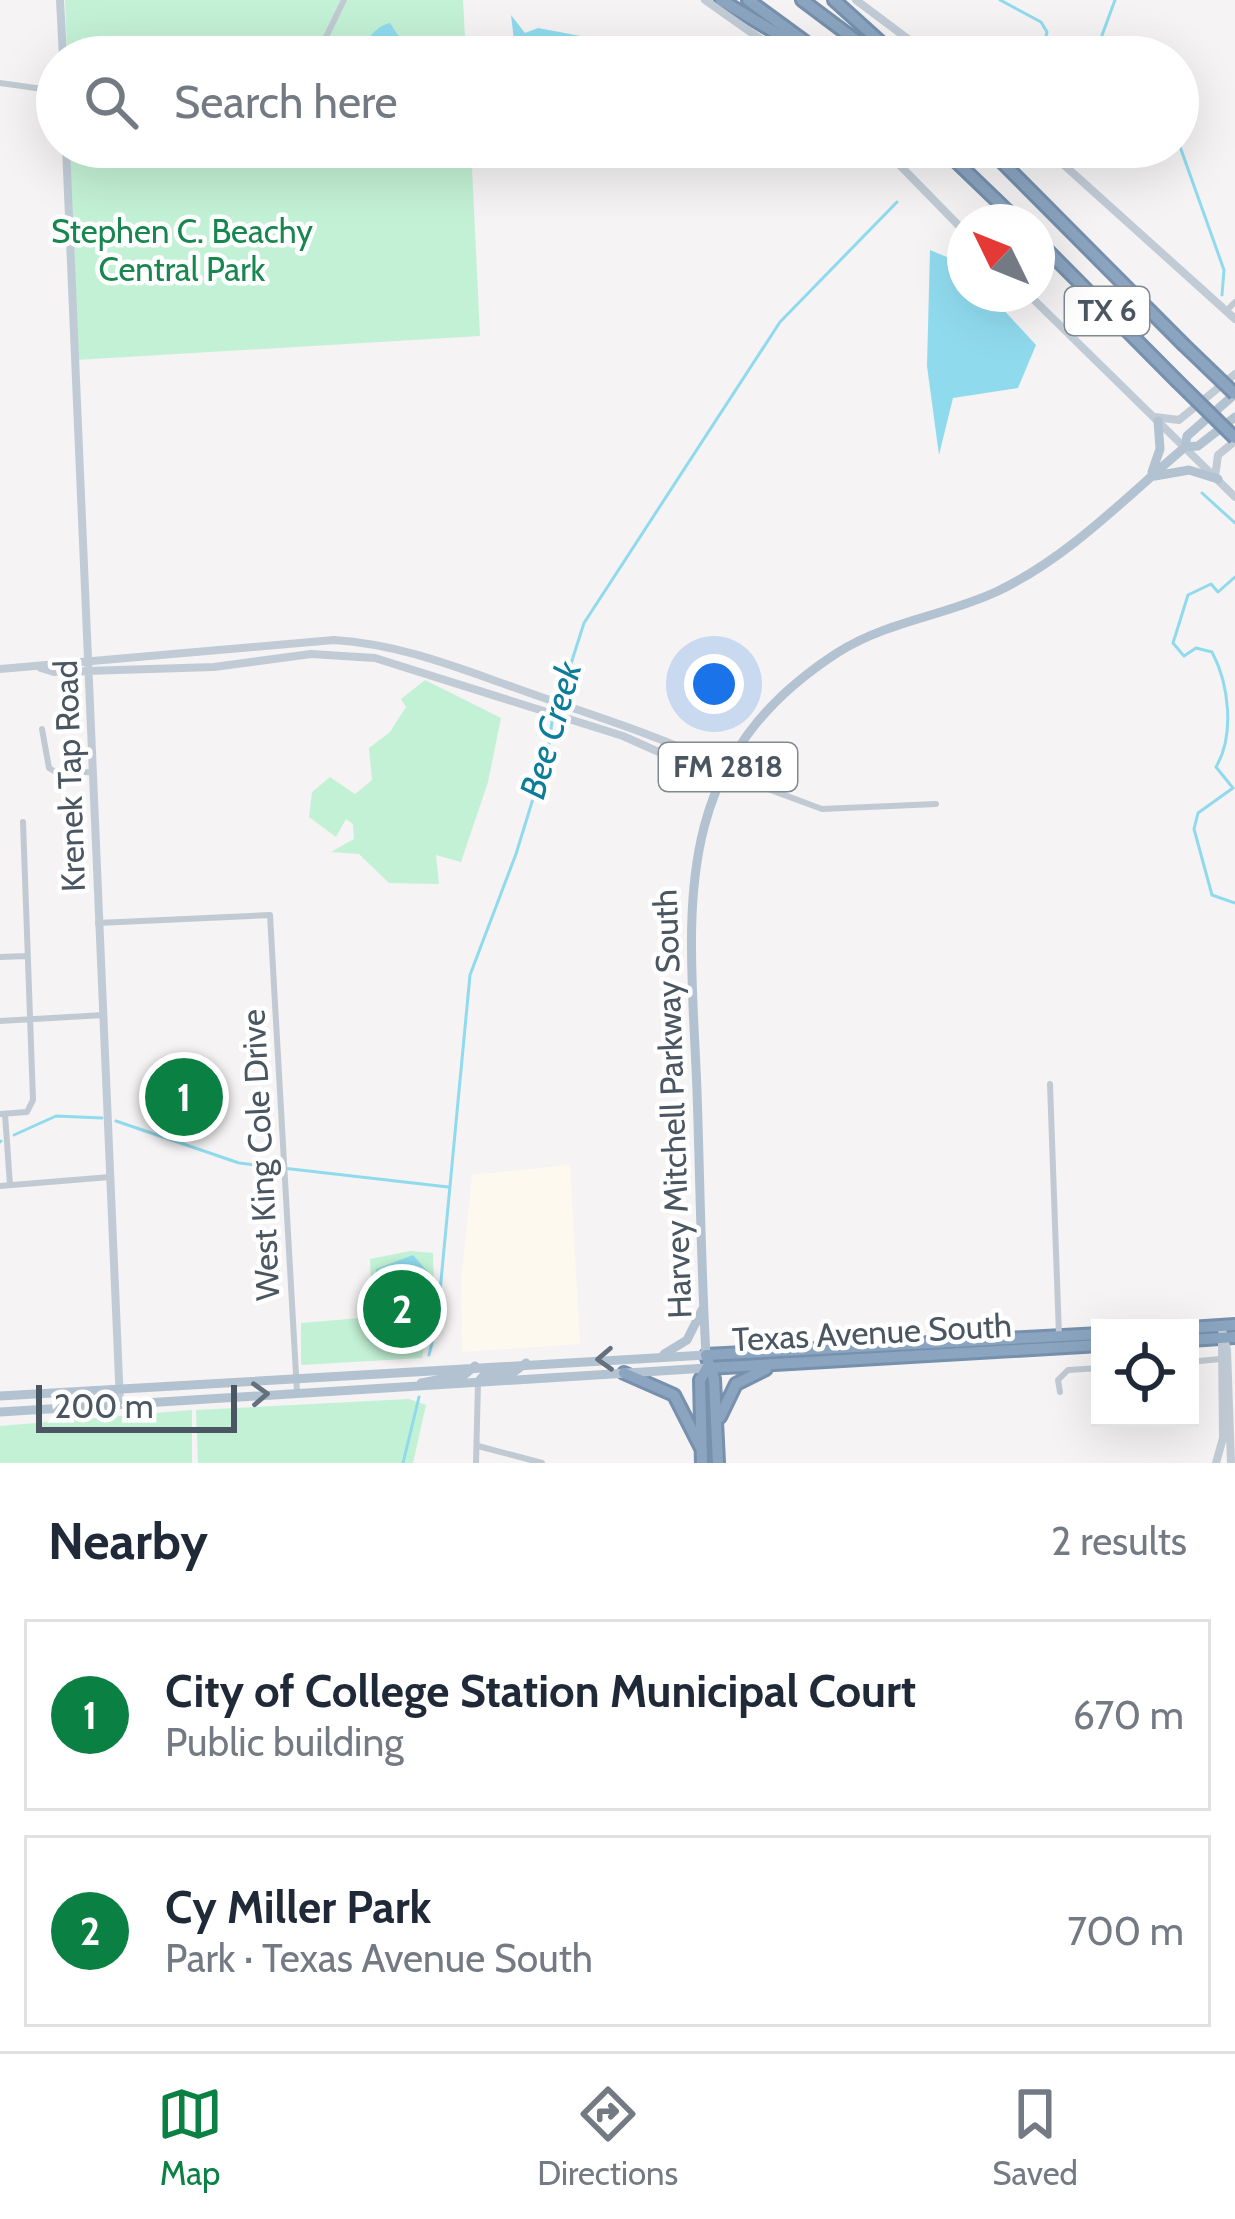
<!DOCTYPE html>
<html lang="en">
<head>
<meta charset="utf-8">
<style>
  :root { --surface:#fff; --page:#f6f6f7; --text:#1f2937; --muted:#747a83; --line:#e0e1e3; --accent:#0b8043 }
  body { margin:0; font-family:Cabin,sans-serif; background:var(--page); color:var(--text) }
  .controls { position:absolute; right:36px; bottom:36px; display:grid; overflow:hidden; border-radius:0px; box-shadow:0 12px 48px #0002 }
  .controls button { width:108px; height:108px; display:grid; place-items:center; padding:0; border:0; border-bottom:3px solid var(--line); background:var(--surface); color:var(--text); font:60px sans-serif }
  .compass { position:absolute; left:947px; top:204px; width:108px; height:108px; border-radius:50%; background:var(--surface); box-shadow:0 12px 48px #0002; rotate:313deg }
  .scale { position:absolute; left:36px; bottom:30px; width:201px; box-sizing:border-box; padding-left:12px; border:6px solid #4a5661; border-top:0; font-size:33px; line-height:42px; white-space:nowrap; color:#4a5661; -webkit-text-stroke:9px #fff; paint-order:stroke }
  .you { position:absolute; left:714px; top:684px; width:42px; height:42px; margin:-30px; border:9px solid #fff; border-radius:50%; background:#1a73e8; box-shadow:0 0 0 18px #1a73e833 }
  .badge { display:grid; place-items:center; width:78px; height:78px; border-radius:50%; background:var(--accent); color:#fff; font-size:39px; font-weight:700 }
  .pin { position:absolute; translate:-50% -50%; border:6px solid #fff; box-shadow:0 3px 12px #0006 }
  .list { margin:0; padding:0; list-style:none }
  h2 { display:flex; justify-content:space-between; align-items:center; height:156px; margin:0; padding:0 48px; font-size:51px }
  h2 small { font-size:39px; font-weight:400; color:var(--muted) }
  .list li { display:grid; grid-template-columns:78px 1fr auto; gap:36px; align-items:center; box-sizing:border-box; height:192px; margin:0 24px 24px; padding:0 24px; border:3px solid var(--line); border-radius:0px }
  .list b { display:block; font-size:45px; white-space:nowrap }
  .list p { margin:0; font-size:39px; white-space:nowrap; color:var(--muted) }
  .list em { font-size:39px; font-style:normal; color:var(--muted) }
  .icon { flex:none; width:66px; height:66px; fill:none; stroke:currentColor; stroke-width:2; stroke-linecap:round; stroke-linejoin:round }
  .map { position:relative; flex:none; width:1235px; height:1463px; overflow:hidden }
  .search { position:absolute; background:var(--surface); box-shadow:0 12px 48px #0002; left:36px; right:36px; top:36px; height:132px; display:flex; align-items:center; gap:30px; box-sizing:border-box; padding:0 42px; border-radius:66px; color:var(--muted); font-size:45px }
  .sheet { height:588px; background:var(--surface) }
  nav { display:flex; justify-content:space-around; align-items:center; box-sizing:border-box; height:168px; border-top:3px solid var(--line); background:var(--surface); font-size:33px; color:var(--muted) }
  nav a { display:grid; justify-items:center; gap:6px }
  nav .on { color:var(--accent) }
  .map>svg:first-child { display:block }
</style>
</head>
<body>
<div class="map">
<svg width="1235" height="1463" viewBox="0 0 1235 1463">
  <rect width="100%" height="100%" fill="#f5f3f3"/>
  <path fill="#fdf9ef" d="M570,1165L580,1344L462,1352L461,1281L472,1175Z"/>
  <path fill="#c3f1d5" d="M65,0H463L466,57H67Z
    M70,147H471L480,336L76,360Z
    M425,680L501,718L488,782L461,862L436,855L439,884L389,883L359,854L331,852L354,839L353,824L346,819L336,837L309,817L312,792L330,777L355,794L372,780L369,748L390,732L406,707L401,699Z
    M410,1251L433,1253L434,1297L422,1358L301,1365V1323L372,1317L370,1259Z
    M409,1399L426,1405L413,1463H198L196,1410Z
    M192,1410V1463H0V1426Z"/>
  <path fill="#90daee" d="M511,15L525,33L538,28L586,37L592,57H516Z
    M390,23L412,57H347C368,50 368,28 390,23Z
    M930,250L961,263L965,294H989L1036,345L1018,388L953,398L939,455L927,366Z
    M413,1255L427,1271C423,1296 406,1308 405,1333L385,1338C367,1318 372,1294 376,1269Z"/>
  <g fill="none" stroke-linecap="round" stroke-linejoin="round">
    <path stroke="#90daee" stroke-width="3" d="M1000,0L1041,22L1047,32L1041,57
      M1094,57L1115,0
      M1178,141L1224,270L1222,295
      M1202,493L1235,523
      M1235,577L1218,592L1211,584L1188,595L1173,643L1184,656L1196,648L1212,652C1229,684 1235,735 1216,767L1233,788L1198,813L1194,829L1212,895L1235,903
      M116,1121L239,1163L448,1187
      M14,1135L56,1116L102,1118
      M0,1142L1,1141
      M429,1355L437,1323L470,975L516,854L548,750L557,687L568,673L584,623L780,322L897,202
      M403,1463L419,1397"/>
    <defs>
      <path id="highway" d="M721,0L816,57
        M748,0L826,57
        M802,0L878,57
        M834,0L897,57
        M941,147L1019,222
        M987,147L1183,344
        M1037,240L1177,381
        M1190,1328L1235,1325
        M1190,1340L1235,1337
        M707,1368L1100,1345
        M624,1373L674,1395L702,1450
        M720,1417L736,1384L766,1369
        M702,1463L700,1380L707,1368
        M718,1463L714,1379L706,1355L1100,1334"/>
    </defs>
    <use href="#highway" stroke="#7690ad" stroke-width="16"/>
    <path stroke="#c1cad2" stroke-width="6" d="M179,57L202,51L237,57
      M303,57L325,39L344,0
      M0,83L57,91
      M1226,311L1235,302
      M42,729L49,768L57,773L93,772
      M725,773L822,809L936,804
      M98,923L270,915L297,1392
      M0,957L27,956
      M0,1021L104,1015
      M1050,1084L1059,1336
      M0,1114L27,1112L33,1100L23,822
      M5,1114L10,1185
      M0,1186L110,1177
      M1190,1362L1220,1359
      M1060,1392L1058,1380L1068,1370L1100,1368
      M478,1446L542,1463
      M476,1463L478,1383"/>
    <path stroke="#c1cbd6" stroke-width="8" d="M60,0L63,57
      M705,0L786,57
      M856,0L932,57
      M66,147L120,1403
      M882,147L965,232
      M1044,147L1235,319
      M1028,294L1235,497
      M1155,417L1179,420L1235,374
      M1215,477L1218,455L1235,441
      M41,668L54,672L214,667L311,654L375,658L623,736L708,774L723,773
      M0,669L334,640C398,644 453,666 513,687C581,712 648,731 713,762L725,773
      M1221,1326L1227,1350L1231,1463
      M1216,1463L1223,1438L1222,1340"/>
    <path stroke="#b3c2d1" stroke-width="9" d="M1185,447L1198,446L1235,417
      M1152,472L1160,449L1158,421
      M1155,476L1189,470L1218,479
      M664,1354L687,1340L702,1310
      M478,1382L486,1373L514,1372L526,1363
      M421,1383L464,1375L475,1366
      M0,1396L706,1355C701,1267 700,1179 697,1091C690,913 664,765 837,653C887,621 945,616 998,591C1069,557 1125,498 1185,447L1187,436L1235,394
      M0,1412L707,1368"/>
    <use href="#highway" stroke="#8ba5c1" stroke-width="10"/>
    <defs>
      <path id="highway-bridge" d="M1183,344L1235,394
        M1177,381L1235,438"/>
    </defs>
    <use href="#highway-bridge" stroke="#7690ad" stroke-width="16" stroke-linecap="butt"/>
    <use href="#highway-bridge" stroke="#8ba5c1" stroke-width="10"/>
  </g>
  <defs><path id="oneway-chevron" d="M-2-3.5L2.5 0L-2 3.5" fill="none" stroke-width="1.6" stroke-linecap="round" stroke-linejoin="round" transform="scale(3)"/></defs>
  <g stroke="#64717d">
    <use href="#oneway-chevron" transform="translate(605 1359) rotate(177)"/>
    <use href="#oneway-chevron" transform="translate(260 1394) rotate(-3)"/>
  </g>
  <g text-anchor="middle" stroke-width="9" stroke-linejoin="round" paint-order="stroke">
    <g fill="#fff" stroke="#808990" stroke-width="3">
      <rect x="1065" y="287" width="84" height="48" rx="9"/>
      <rect x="659" y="743" width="138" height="48" rx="9"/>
    </g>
    <g font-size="30" font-weight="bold" fill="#4a5661">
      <text x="1107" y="321">TX 6</text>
      <text x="728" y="777">FM 2818</text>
    </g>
    <g font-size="33" fill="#17864f" stroke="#fff">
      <text x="182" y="243">Stephen C. Beachy<tspan x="182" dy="38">Central Park</tspan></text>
    </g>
    <g font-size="33" fill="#4a5661" stroke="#fff">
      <text transform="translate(69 776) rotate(-92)" y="12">Krenek Tap Road</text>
      <text transform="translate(672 1104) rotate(-92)" y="12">Harvey Mitchell Parkway South</text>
      <text transform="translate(260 1155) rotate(-93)" y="12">West King Cole Drive</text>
      <text transform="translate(872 1332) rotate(-3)" y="12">Texas Avenue South</text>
    </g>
    <g font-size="36" font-style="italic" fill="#0c7c9b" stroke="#fff">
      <text transform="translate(550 730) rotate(-74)" y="13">Bee Creek</text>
    </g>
  </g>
</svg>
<div class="controls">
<button><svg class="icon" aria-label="locate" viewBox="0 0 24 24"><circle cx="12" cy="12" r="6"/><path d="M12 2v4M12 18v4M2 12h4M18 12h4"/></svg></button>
</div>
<svg class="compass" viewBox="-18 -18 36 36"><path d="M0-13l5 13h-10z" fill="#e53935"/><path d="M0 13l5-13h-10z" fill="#747a83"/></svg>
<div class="scale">200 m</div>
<div class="you"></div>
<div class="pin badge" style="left:184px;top:1097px">1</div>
<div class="pin badge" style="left:402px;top:1309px">2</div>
<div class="search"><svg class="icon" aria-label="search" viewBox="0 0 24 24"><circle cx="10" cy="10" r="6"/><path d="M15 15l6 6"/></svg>Search here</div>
</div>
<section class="sheet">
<h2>Nearby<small>2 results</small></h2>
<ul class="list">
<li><span class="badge">1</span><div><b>City of College Station Municipal Court</b><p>Public building</p></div><em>670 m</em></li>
<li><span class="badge">2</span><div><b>Cy Miller Park</b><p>Park · Texas Avenue South</p></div><em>700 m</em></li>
</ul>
</section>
<nav>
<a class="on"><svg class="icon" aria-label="map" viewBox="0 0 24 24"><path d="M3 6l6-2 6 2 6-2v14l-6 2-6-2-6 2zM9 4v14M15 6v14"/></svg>Map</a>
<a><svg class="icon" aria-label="directions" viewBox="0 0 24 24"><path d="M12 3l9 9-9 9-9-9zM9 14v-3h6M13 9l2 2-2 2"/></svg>Directions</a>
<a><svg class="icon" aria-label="saved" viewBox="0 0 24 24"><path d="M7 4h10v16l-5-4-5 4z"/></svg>Saved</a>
</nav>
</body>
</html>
